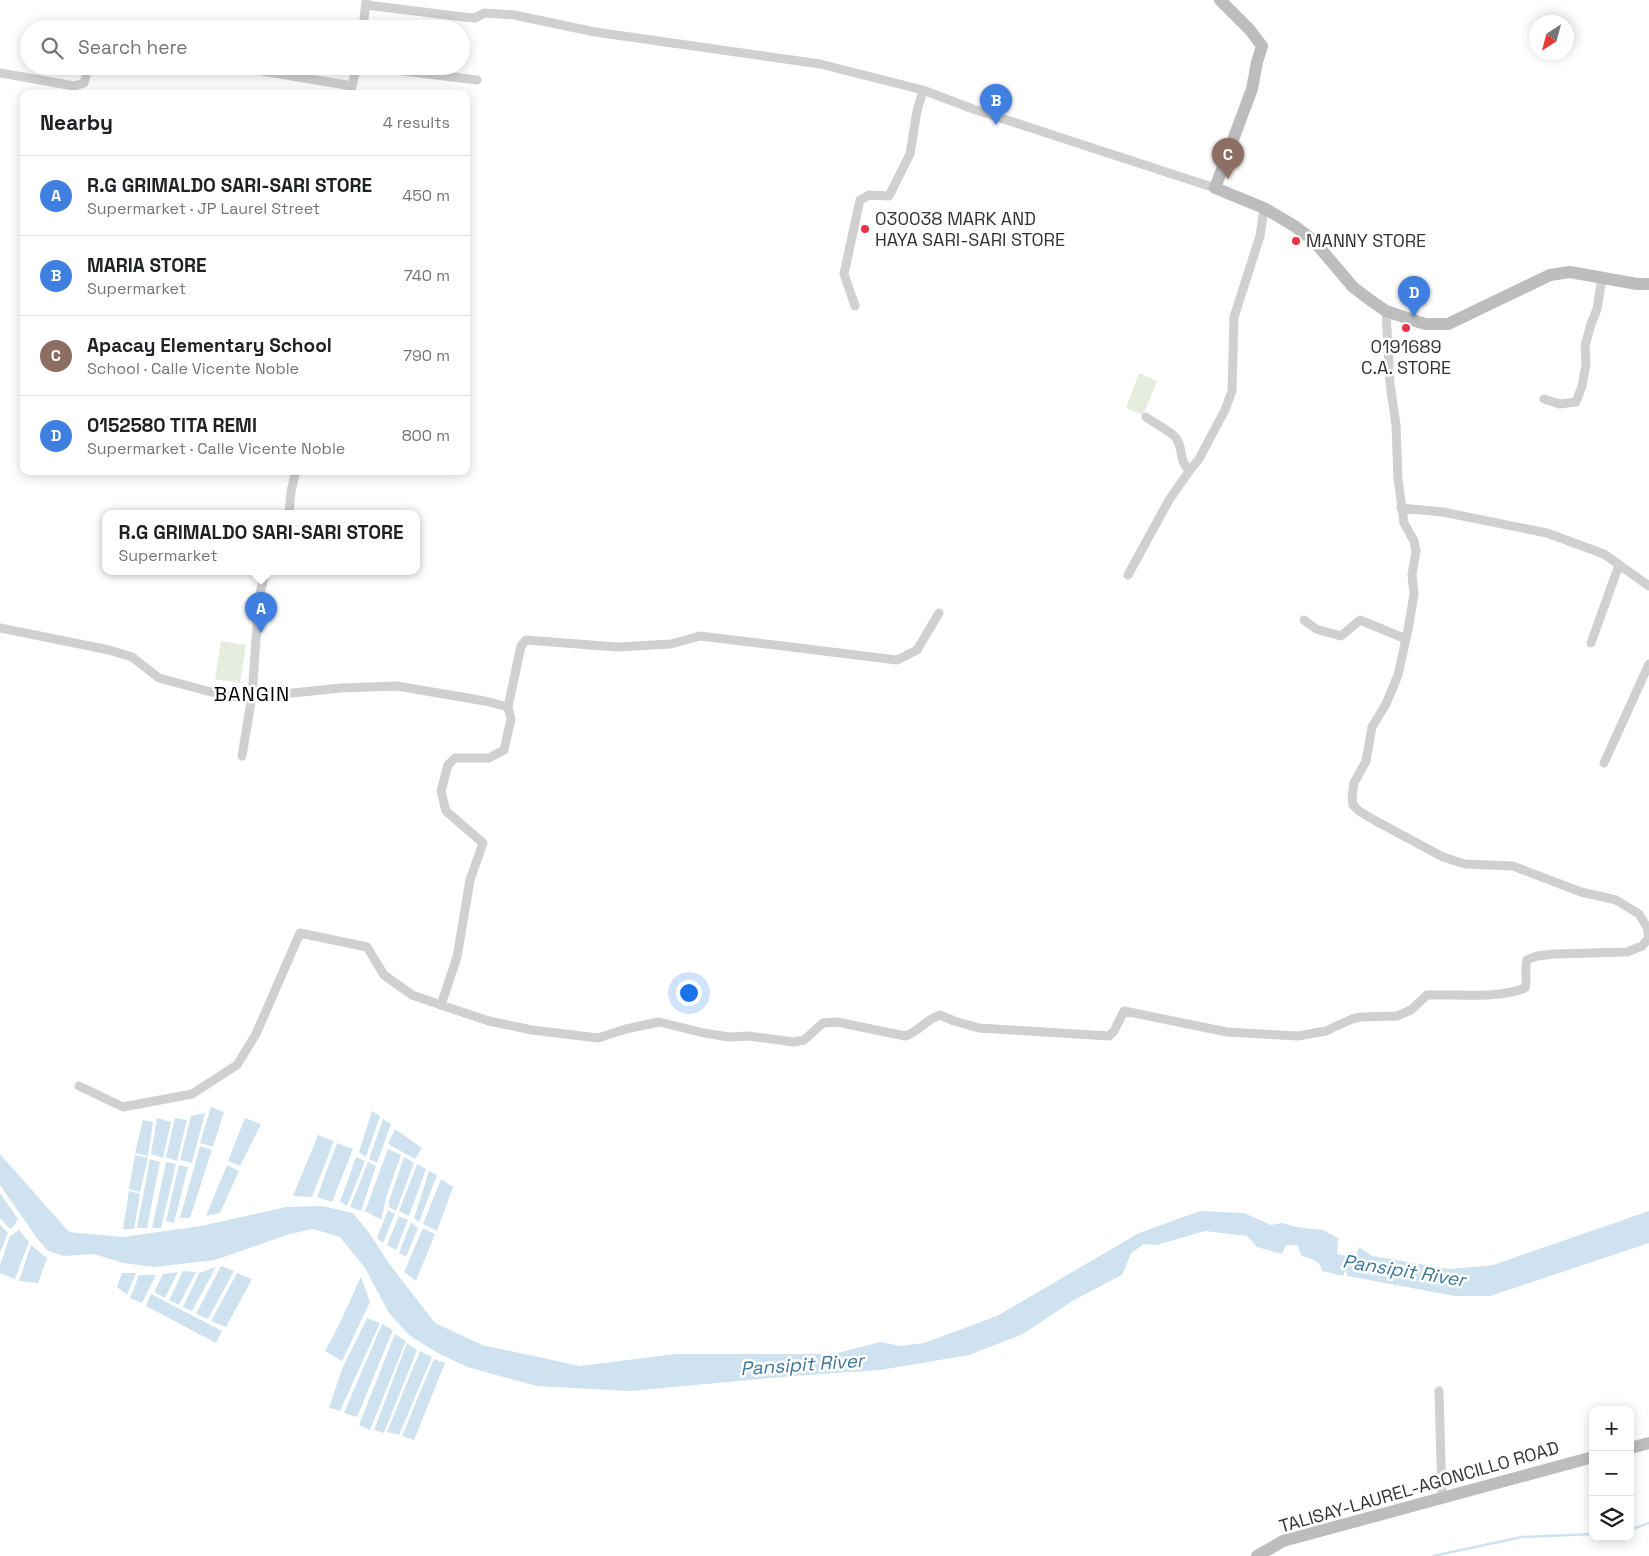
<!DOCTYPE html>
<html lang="en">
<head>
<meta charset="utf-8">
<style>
  :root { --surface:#fff; --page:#f6f6f6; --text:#202124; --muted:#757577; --line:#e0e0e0; --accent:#db2777 }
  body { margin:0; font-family:"Space Grotesk",sans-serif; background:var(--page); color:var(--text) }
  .controls { position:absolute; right:15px; bottom:15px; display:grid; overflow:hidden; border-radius:10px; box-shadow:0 2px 12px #0003 }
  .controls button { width:45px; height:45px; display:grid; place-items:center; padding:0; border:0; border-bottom:1px solid var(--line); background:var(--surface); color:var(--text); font:25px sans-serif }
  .compass { position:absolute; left:1529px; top:15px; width:45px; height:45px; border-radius:50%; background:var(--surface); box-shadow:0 2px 12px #0003; rotate:216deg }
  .you { position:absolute; left:688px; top:992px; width:18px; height:18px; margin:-12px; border:4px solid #fff; border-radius:50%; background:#1a73e8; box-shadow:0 0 0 8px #1a73e833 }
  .badge { display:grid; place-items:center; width:32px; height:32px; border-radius:50%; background:var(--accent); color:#fff; font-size:16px; font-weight:700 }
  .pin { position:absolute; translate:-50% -41px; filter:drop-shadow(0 1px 2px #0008) }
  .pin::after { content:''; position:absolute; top:26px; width:18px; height:15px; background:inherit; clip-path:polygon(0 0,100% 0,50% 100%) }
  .popup { position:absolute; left:102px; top:510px; width:318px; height:65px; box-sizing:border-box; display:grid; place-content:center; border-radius:10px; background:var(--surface); filter:drop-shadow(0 1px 4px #0005); font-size:16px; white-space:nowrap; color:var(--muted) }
  .popup b { font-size:19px; color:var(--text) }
  .popup::after { content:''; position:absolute; left:50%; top:100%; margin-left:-10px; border:10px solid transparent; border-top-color:var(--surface) }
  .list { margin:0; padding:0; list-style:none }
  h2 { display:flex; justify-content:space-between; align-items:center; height:65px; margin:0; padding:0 20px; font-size:21px }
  h2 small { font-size:16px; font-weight:400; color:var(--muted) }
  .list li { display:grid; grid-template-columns:32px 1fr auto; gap:15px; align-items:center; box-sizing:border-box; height:80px; padding:0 20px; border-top:1px solid var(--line) }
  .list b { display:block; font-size:19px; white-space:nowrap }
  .list p { margin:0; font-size:16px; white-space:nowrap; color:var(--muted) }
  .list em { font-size:16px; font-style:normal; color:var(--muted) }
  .icon { flex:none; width:28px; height:28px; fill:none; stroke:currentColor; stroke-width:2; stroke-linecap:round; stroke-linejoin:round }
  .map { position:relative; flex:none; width:1649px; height:1556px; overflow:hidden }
  .search { position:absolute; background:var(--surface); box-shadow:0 2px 12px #0003; left:20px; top:20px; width:450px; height:55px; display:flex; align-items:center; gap:12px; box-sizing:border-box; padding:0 18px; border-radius:28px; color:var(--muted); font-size:19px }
  .panel { position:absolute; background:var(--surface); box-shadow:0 2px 12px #0003; left:20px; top:90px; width:450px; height:385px; border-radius:10px }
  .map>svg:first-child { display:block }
</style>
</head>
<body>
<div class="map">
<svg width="1649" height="1556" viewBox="0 0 1649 1556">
  <rect width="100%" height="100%" fill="#fff"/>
  <path fill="#e6ecde" d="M1139,373L1157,381L1143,415L1126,408Z
    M221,641L246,645L240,683L215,679Z"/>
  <path fill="#cee3ef" d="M211,1107L224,1112L213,1147L200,1143Z
    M372,1111L380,1116L366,1157L359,1152Z
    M205,1113L192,1163L180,1160L191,1116Z
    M157,1118L171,1122L163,1158L151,1154Z
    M175,1118L187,1120L177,1161L166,1157Z
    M245,1118L261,1124L240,1166L228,1161Z
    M383,1119L391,1124L377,1163L369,1159Z
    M143,1120L153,1122L148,1156L135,1153Z
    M395,1129L422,1148L415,1159L388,1144Z
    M318,1135L334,1141L312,1197L293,1196Z
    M337,1143L353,1149L332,1202L317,1197Z
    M200,1146L212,1150L190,1218H180Z
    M388,1149L401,1155L387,1195L381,1220L365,1211Z
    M0,1154L69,1232L123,1237L201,1226L286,1207L322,1206L353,1213L370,1234L388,1262L435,1323L482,1345L580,1366L675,1354H834L880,1342L901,1346L924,1343L997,1316L1139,1233L1200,1211L1244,1213L1271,1225L1282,1223L1297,1227L1323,1230L1338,1238L1337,1254L1356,1258L1359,1247L1372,1256L1450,1269L1493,1265L1649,1211V1243L1490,1296H1455L1347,1276L1346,1269L1343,1276L1322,1271C1320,1260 1312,1259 1302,1256L1297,1245H1286L1282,1254L1257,1247L1247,1236L1205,1231L1157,1245L1144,1244L1131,1253L1122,1275L1074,1300L1023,1334L969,1355L880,1370L793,1376L630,1391L537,1386L467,1367L436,1352L409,1335L389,1313L365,1268L340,1237L313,1229L290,1234L215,1260L154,1267L123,1263L94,1254L64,1256L48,1251L36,1237L0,1185Z
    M135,1155L148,1158L140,1192L129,1189Z
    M356,1157L365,1161L347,1206L340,1202Z
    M404,1157L414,1163L396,1211L389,1207V1201Z
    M150,1159L160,1162L147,1228H137Z
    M166,1162L176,1164L161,1228H152Z
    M368,1162L376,1166L361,1211L350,1207Z
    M417,1164L426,1169L409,1216L399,1211Z
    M179,1165L188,1167L174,1223L166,1221Z
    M227,1165L239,1171L220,1213L206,1216Z
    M429,1171L437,1175L419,1222L414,1218Z
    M441,1179L453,1187L437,1231L423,1224Z
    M129,1191L140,1194L134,1229H123Z
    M0,1193L18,1219L13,1227L10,1229L0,1218Z
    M388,1210L395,1214L383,1243L377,1238Z
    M399,1216L408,1220L396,1250L387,1245Z
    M411,1222L418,1228L406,1257L399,1253Z
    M0,1225L8,1233L0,1253Z
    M423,1228L435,1234L416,1281L404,1272Z
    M19,1230L29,1242L15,1279L0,1273V1265L10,1236Z
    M31,1245L47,1258L38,1283L19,1281Z
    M221,1266L234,1271L208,1319L196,1314Z
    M216,1267L192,1311L183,1307L199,1273Z
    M183,1271L196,1272L179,1305L169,1300Z
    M178,1272L165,1298L154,1292L163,1274Z
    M122,1273H136L127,1295L117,1287Z
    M237,1273L252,1279L226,1327L211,1321Z
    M139,1275H156L142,1303L130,1298Z
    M361,1277L370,1302L342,1361L325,1351C339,1327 349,1302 361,1277Z
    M151,1294L222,1331L216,1343L146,1306Z
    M367,1318L380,1323L340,1411L329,1408L342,1369Z
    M382,1324L393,1330L357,1417L344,1413Z
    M395,1334L406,1341L370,1430L359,1425Z
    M407,1343L417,1350L384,1433L374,1430Z
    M420,1351L432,1357L399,1435L387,1432Z
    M434,1359L445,1363L414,1440L402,1436Z"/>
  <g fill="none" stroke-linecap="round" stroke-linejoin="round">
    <path stroke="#cee3ef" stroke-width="2.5" d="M1630,1530L1649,1523
      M1433,1556L1522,1537L1593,1534"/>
    <path stroke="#d0d0d0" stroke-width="9" d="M366,5L464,17L475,18L484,13L514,15L595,32L820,64L923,90
      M363,29L366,0
      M232,66L352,86
      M363,66L477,80
      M0,73L74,86L84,83L89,66
      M350,94L357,66
      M855,306L844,274L860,200L869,195L889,196L910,154L917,111L923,90L973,109L1215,188
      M1544,399L1559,404L1576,402L1582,386L1586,364L1585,346L1591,324L1597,309L1602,278
      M1146,417C1155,424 1169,430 1176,438C1184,449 1178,462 1190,470L1199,459L1225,410L1232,391L1234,317L1260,236L1264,208
      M1401,508L1443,512L1547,533L1604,554L1649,586
      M289,514L291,491L296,471
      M1128,575L1169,500L1190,470
      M1304,620L1316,629L1341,636L1360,620L1406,639
      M0,628L109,650L132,657L159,678L222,695L244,698L341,688L397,686L485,701L508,707L511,719L504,750L489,758H455L448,765L441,791L446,811L483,843L470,880L457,957L441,1005L489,1021L532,1030L598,1038L626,1029L659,1022L704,1033L729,1037L748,1036L794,1042L804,1040L823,1023L837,1022L905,1036C919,1032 926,1019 940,1015L954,1021L979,1028L1109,1036L1114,1031L1124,1011L1227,1032L1298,1036L1326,1031L1352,1019L1361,1017L1397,1016L1411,1010L1427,995C1457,994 1499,999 1525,988C1528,978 1524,970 1527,960L1537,956L1555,954L1627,952L1642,946L1649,938L1647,927L1639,914L1616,900L1581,892L1513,866L1465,864L1443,857L1374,820L1359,811L1353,805L1352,797L1354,783L1366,761L1372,727L1386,704L1398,675L1408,630L1414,594L1412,575L1416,551L1414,541L1404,523L1398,479L1396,425L1390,384L1386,311
      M1591,643L1619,565
      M508,707L521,646L526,640L617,647L671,644L700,636L897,660L917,650L939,613
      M242,756L252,696L259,598L265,572
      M1604,763L1649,664
      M79,1086L123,1107L192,1094L237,1065L256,1034L300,933L367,947L384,975L412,995L441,1005
      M1439,1391L1442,1498"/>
    <path stroke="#bdbdbd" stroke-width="12" d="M1220,0L1250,30L1262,46L1257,62L1252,89L1215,188L1264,208L1296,227L1313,240L1353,287L1370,300L1386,311L1425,324H1448L1550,275L1570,272L1637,284H1649
      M1630,1448L1649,1443
      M1257,1556L1283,1541L1593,1457"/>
  </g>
  <g fill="#ea3445" stroke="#fff" stroke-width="2">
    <circle cx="865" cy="229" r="5"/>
    <circle cx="1296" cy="241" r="5"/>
    <circle cx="1406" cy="328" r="5"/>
  </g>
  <g text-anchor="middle" stroke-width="5" stroke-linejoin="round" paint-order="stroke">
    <g font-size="18" fill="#333" stroke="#fff" text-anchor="start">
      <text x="875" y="225">030038 MARK AND<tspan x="875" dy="21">HAYA SARI-SARI STORE</tspan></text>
      <text x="1306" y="247">MANNY STORE</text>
      <text x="1406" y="353" text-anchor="middle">0191689<tspan x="1406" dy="21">C.A. STORE</tspan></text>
    </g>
    <g font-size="18" fill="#333" stroke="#fff">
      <text transform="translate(1419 1487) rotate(-16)" y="6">TALISAY-LAUREL-AGONCILLO ROAD</text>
    </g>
    <g font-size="19" font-style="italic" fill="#3d7799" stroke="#fff">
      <text transform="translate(1404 1270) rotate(9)" y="7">Pansipit River</text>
      <text transform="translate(802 1364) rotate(-4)" y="7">Pansipit River</text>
    </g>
    <g font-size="20" letter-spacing="1" fill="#000" stroke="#fff">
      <text x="252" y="701">BANGIN</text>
    </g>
  </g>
</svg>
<div class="controls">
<button>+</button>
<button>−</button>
<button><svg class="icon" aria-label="layers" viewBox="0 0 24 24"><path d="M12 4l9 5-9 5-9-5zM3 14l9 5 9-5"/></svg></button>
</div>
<svg class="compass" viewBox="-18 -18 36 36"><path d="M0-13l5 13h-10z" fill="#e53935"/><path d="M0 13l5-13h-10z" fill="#757577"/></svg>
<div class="you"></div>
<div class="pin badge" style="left:261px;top:633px;background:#3f7fe0">A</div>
<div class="popup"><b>R.G GRIMALDO SARI-SARI STORE</b>Supermarket</div>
<div class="pin badge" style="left:996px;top:125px;background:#3f7fe0">B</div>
<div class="pin badge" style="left:1228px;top:179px;background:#8d6e63">C</div>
<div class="pin badge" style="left:1414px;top:317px;background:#3f7fe0">D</div>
<div class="search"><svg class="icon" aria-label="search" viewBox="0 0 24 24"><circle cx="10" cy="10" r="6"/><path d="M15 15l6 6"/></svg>Search here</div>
<section class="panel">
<h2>Nearby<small>4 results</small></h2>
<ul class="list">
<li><span class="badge" style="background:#3f7fe0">A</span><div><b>R.G GRIMALDO SARI-SARI STORE</b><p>Supermarket · JP Laurel Street</p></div><em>450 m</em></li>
<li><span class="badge" style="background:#3f7fe0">B</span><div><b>MARIA STORE</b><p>Supermarket</p></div><em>740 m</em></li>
<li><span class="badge" style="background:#8d6e63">C</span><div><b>Apacay Elementary School</b><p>School · Calle Vicente Noble</p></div><em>790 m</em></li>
<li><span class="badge" style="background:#3f7fe0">D</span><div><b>0152580 TITA REMI</b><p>Supermarket · Calle Vicente Noble</p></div><em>800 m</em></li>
</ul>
</section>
</div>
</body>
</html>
